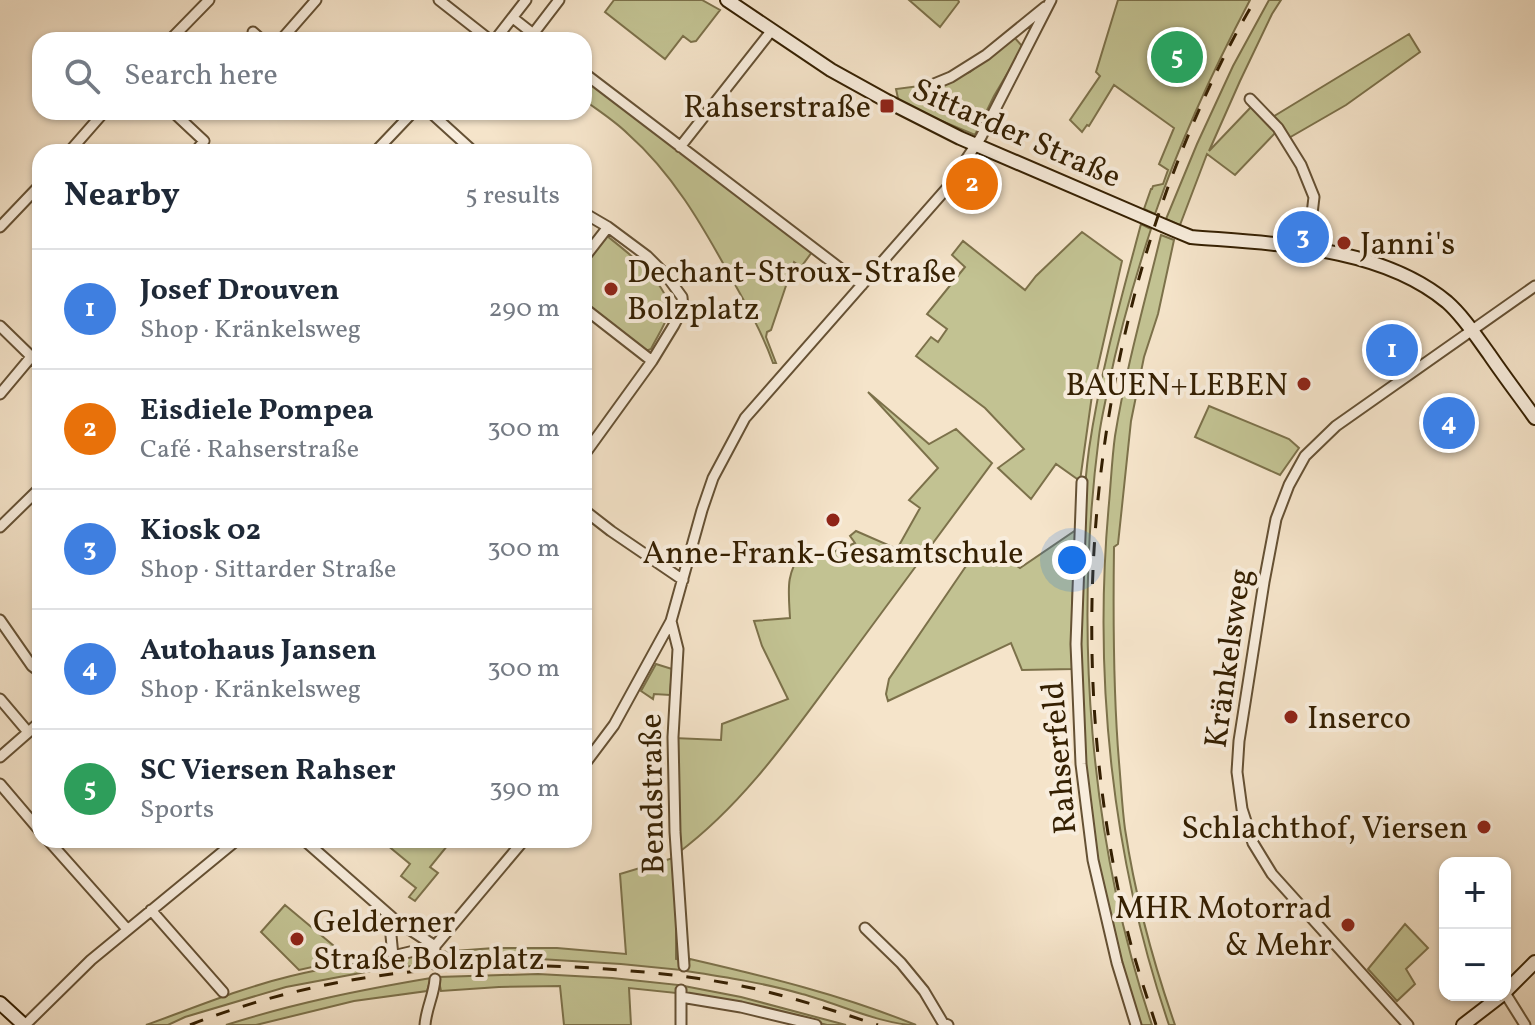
<!DOCTYPE html>
<html lang="en">
<head>
<meta charset="utf-8">
<style>
  :root { --surface:#fff; --page:#f2f2f3; --text:#1f2937; --muted:#747a83; --line:#e0e1e3; --accent:#2563eb }
  body { margin:0; font-family:Vollkorn,serif; background:var(--page); color:var(--text) }
  .controls { position:absolute; right:24px; bottom:24px; display:grid; overflow:hidden; border-radius:16px; box-shadow:0 2px 6px #0004 }
  .controls button { width:72px; height:72px; display:grid; place-items:center; padding:0; border:0; border-bottom:2px solid var(--line); background:var(--surface); color:var(--text); font:40px sans-serif }
  .you { position:absolute; left:1072px; top:560px; width:28px; height:28px; margin:-20px; border:6px solid #fff; border-radius:50%; background:#1a73e8; box-shadow:0 0 0 12px #1a73e833 }
  .badge { display:grid; place-items:center; width:52px; height:52px; border-radius:50%; background:var(--accent); color:#fff; font-size:26px; font-weight:700 }
  .pin { position:absolute; translate:-50% -50%; border:4px solid #fff; box-shadow:0 2px 8px #0006 }
  .list { margin:0; padding:0; list-style:none }
  h2 { display:flex; justify-content:space-between; align-items:center; height:104px; margin:0; padding:0 32px; font-size:34px }
  h2 small { font-size:26px; font-weight:400; color:var(--muted) }
  .list li { display:grid; grid-template-columns:52px 1fr auto; gap:24px; align-items:center; box-sizing:border-box; height:120px; padding:0 32px; border-top:2px solid var(--line) }
  .list b { display:block; font-size:30px; white-space:nowrap }
  .list p { margin:0; font-size:26px; white-space:nowrap; color:var(--muted) }
  .list em { font-size:26px; font-style:normal; color:var(--muted) }
  .icon { flex:none; width:44px; height:44px; fill:none; stroke:currentColor; stroke-width:2; stroke-linecap:round; stroke-linejoin:round }
  .map { position:relative; flex:none; width:1535px; height:1025px; overflow:hidden }
  .search { position:absolute; background:var(--surface); box-shadow:0 2px 6px #0004; left:32px; top:32px; width:560px; height:88px; display:flex; align-items:center; gap:20px; box-sizing:border-box; padding:0 28px; border-radius:24px; color:var(--muted); font-size:30px }
  .panel { position:absolute; background:var(--surface); box-shadow:0 2px 6px #0004; left:32px; top:144px; width:560px; height:704px; border-radius:24px }
  .map>svg:first-child { display:block }
</style>
</head>
<body>
<div class="map">
<svg width="1535" height="1025" viewBox="0 0 1535 1025">
  <rect width="100%" height="100%" fill="#f5e4ca"/>
  <filter id="stains"><feTurbulence type="fractalNoise" baseFrequency=".0025" numOctaves="4"/><feColorMatrix values="0 0 0 0 .2 0 0 0 0 .09 0 0 0 0 .02 0 0 0 .5 -.17"/></filter>
  <radialGradient id="worn" r=".72"><stop offset=".6" stop-color="#630" stop-opacity="0"/><stop offset="1" stop-color="#630" stop-opacity=".3"/></radialGradient>
  <path fill="#c2c292" stroke="#7c714a" stroke-width="2" d="M614,0H702L720,10L696,41L691,42L683,36L665,59L605,12Z
    M909,0H958L959,2L940,27Z
    M1118,0H1250C1213,70 1181,139 1155,214L1144,209L1151,189H1152L1153,186L1163,184L1168,170L1159,164L1174,128L1114,85L1089,126L1087,125L1082,132L1070,120L1100,76L1096,72Z
    M1269,0H1281L1272,14L1240,81L1209,151L1252,106L1277,131L1235,175L1207,154L1180,225L1166,219L1197,144L1233,66Z
    M1409,34L1420,52L1346,105L1287,139L1271,118Z
    M1014,37L1023,47L994,96L975,135L899,103L896,89L919,86L923,92L970,72Z
    M584,78L812,252L801,267L794,262L771,330L767,332L766,337L776,363H773C762,332 745,302 729,274C701,223 672,173 628,134C615,121 599,111 584,100Z
    M1141,224L1151,229C1134,281 1119,334 1108,388C1105,404 1101,420 1099,436C1074,630 1089,839 1152,1025H1140C1119,956 1099,885 1090,812C1080,730 1078,647 1081,564C1082,526 1084,487 1089,449C1100,373 1121,299 1141,224Z
    M1082,232L1122,261L1093,388L1080,481L1056,464L1031,499L998,468L1024,449L985,408L916,356L931,337L938,342L947,329L927,314L965,267L952,255L963,241L1025,290L1036,276Z
    M1161,235L1174,240L1158,314L1144,357L1131,421L1118,544L1114,547C1113,619 1113,690 1119,762C1121,784 1122,807 1125,829C1135,895 1153,962 1175,1025H1169C1112,859 1093,677 1109,503C1111,481 1112,458 1115,436C1126,368 1145,301 1161,235Z
    M607,236C626,251 674,287 668,314C665,326 656,338 651,349L646,351L584,304V263L602,238Z
    M868,392L929,444L956,429L992,463C942,530 893,598 843,665C793,732 746,802 678,853L674,738L721,740L722,724L788,699L762,646L754,621L790,618C788,585 786,577 803,547L824,556L855,543L850,536L856,531L897,549L920,508L909,500L938,468Z
    M1209,406L1289,439L1299,448L1280,475L1195,437Z
    M1076,530L1072,608L1073,669L1022,670L1011,643L888,701L886,694L889,679L979,547L986,545L1020,568Z
    M656,664L672,669L670,695L654,694L653,699L641,691Z
    M381,840H452L430,867L438,873L415,901L409,897L416,888L401,876L410,864Z
    M673,858L676,874V959L681,960V970L621,964L523,958L437,963L441,952L494,948H557L626,954L620,874Z
    M285,905L334,946L335,962L299,970L261,932Z
    M1405,924L1428,948L1406,969L1415,984L1397,1001L1368,969Z
    M424,954L428,964L371,971L286,987L185,1017L168,1025H146C194,1008 241,988 291,976C335,965 379,960 424,954Z
    M690,959C768,977 842,995 916,1025C882,1025 837,1003 802,994C764,983 725,977 686,971Z
    M538,974L612,978L679,985L676,993L629,988L631,1025H564L560,986L499,987L441,991L438,977Z
    M431,978L427,991L354,1001L256,1025H226C295,1003 360,990 431,978Z
    M684,986L741,997L846,1025H827L789,1015L684,995Z"/>
  <g fill="none" stroke-linecap="round" stroke-linejoin="round">
    <defs>
      <path id="street" d="M439,0L490,40
        M513,18L541,40
        M253,32L262,40
        M533,34L559,0
        M170,40L209,0
        M281,40L316,0
        M495,40L526,0
        M584,73L862,285
        M922,89L951,77L986,55L1045,7
        M1250,99L1278,128L1301,165L1314,197L1308,248
        M173,112L204,141L195,152
        M430,112L474,152
        M680,147L772,30
        M69,152L104,112
        M375,152L413,112
        M584,213L608,227L647,256L666,275L682,297L683,308L674,325L652,361L584,455
        M0,227L40,185
        M584,258L608,227
        M584,308L652,361
        M0,326L40,365
        M0,394L31,357
        M1082,482L1076,644L1081,764L1093,860L1117,963L1136,1025
        M584,510L611,531L683,580
        M0,527L40,488
        M0,620L32,666L40,672
        M671,621L678,649L673,737L675,832L684,966
        M0,699L28,732
        M0,757L40,722
        M584,765L614,725L671,621L702,510L713,478L745,418L947,188L981,137L1051,0
        M0,784L40,831
        M48,840L127,929
        M304,840L395,920L435,946
        M151,910L223,992
        M389,915L393,956L435,946
        M865,928L901,963L924,991L943,1023L948,1025
        M434,964L435,946L524,840
        M1505,993L1525,1025
        M681,997L741,1007L816,1025
        M25,1025L91,960L237,840
        M425,1025C426,1009 434,995 435,979
        M681,1025V990
        M1408,1025L1272,874L1253,843L1242,809L1237,772L1239,741L1264,582L1276,519L1289,485L1305,456L1336,426L1535,286"/>
      <path id="secondary" d="M727,0L831,70L887,101L960,138L1174,230L1191,237C1275,244 1380,246 1447,302C1463,316 1476,336 1489,354C1504,376 1520,397 1535,418
        M1505,992L1535,962
        M0,1003L24,1025
        M1463,1025L1502,995"/>
    </defs>
    <use href="#street" stroke="#655134" stroke-width="13"/>
    <use href="#secondary" stroke="#352002" stroke-width="16"/>
    <use href="#street" stroke="#f8eddd" stroke-width="9"/>
    <use href="#secondary" stroke="#f8eddd" stroke-width="12"/>
    <path stroke="#352002" stroke-width="3" stroke-dasharray="14 14" stroke-linecap="butt" d="M190,1025C329,970 483,957 631,971C673,974 715,980 756,989C798,999 838,1012 878,1025
      M1156,1025C1145,991 1133,956 1125,921C1069,677 1084,421 1168,187C1192,122 1220,59 1255,0"/>
  </g>
  <g fill="#8f2418" stroke="#f8eddd" stroke-width="3">
    <rect x="879" y="98" width="16" height="16" rx="4"/>
    <circle cx="1344" cy="243" r="8"/>
    <circle cx="611" cy="289" r="8"/>
    <circle cx="1304" cy="384" r="8"/>
    <circle cx="833" cy="520" r="8"/>
    <circle cx="1291" cy="717" r="8"/>
    <circle cx="1484" cy="827" r="8"/>
    <circle cx="1348" cy="925" r="8"/>
    <circle cx="297" cy="939" r="8"/>
  </g>
  <g text-anchor="middle" stroke-width="8" stroke-linejoin="round" paint-order="stroke">
    <g font-size="32" fill="#352002" stroke="#f8eddd" text-anchor="end">
      <text x="871" y="117">Rahserstraße</text>
      <text x="1360" y="254" text-anchor="start">Janni's</text>
      <text x="627" y="282" text-anchor="start">Dechant-Stroux-Straße<tspan x="627" dy="37">Bolzplatz</tspan></text>
      <text x="1288" y="395">BAUEN+LEBEN</text>
      <text x="833" y="563" text-anchor="middle">Anne-Frank-Gesamtschule</text>
      <text x="1307" y="728" text-anchor="start">Inserco</text>
      <text x="1468" y="838">Schlachthof, Viersen</text>
      <text x="1332" y="918">MHR Motorrad<tspan x="1332" dy="37">&amp; Mehr</tspan></text>
      <text x="313" y="932" text-anchor="start">Gelderner<tspan x="313" dy="37">Straße Bolzplatz</tspan></text>
    </g>
    <g font-size="32" fill="#352002" stroke="#f8eddd">
      <text transform="translate(1017 132) rotate(24)" y="11">Sittarder Straße</text>
      <text transform="translate(1227 658) rotate(-82)" y="11">Kränkelsweg</text>
      <text transform="translate(1058 758) rotate(-95)" y="11">Rahserfeld</text>
      <text transform="translate(651 794) rotate(-91)" y="11">Bendstraße</text>
    </g>
  </g>
  <rect width="100%" height="100%" filter="url(#stains)"/>
  <rect width="100%" height="100%" fill="url(#worn)"/>
</svg>
<div class="controls">
<button>+</button>
<button>−</button>
</div>
<div class="you"></div>
<div class="pin badge" style="left:1392px;top:350px;background:#3f7fe0">1</div>
<div class="pin badge" style="left:972px;top:184px;background:#e8710a">2</div>
<div class="pin badge" style="left:1303px;top:237px;background:#3f7fe0">3</div>
<div class="pin badge" style="left:1449px;top:423px;background:#3f7fe0">4</div>
<div class="pin badge" style="left:1177px;top:57px;background:#2e9e5b">5</div>
<div class="search"><svg class="icon" aria-label="search" viewBox="0 0 24 24"><circle cx="10" cy="10" r="6"/><path d="M15 15l6 6"/></svg>Search here</div>
<section class="panel">
<h2>Nearby<small>5 results</small></h2>
<ul class="list">
<li><span class="badge" style="background:#3f7fe0">1</span><div><b>Josef Drouven</b><p>Shop · Kränkelsweg</p></div><em>290 m</em></li>
<li><span class="badge" style="background:#e8710a">2</span><div><b>Eisdiele Pompea</b><p>Café · Rahserstraße</p></div><em>300 m</em></li>
<li><span class="badge" style="background:#3f7fe0">3</span><div><b>Kiosk 02</b><p>Shop · Sittarder Straße</p></div><em>300 m</em></li>
<li><span class="badge" style="background:#3f7fe0">4</span><div><b>Autohaus Jansen</b><p>Shop · Kränkelsweg</p></div><em>300 m</em></li>
<li><span class="badge" style="background:#2e9e5b">5</span><div><b>SC Viersen Rahser</b><p>Sports</p></div><em>390 m</em></li>
</ul>
</section>
</div>
</body>
</html>
